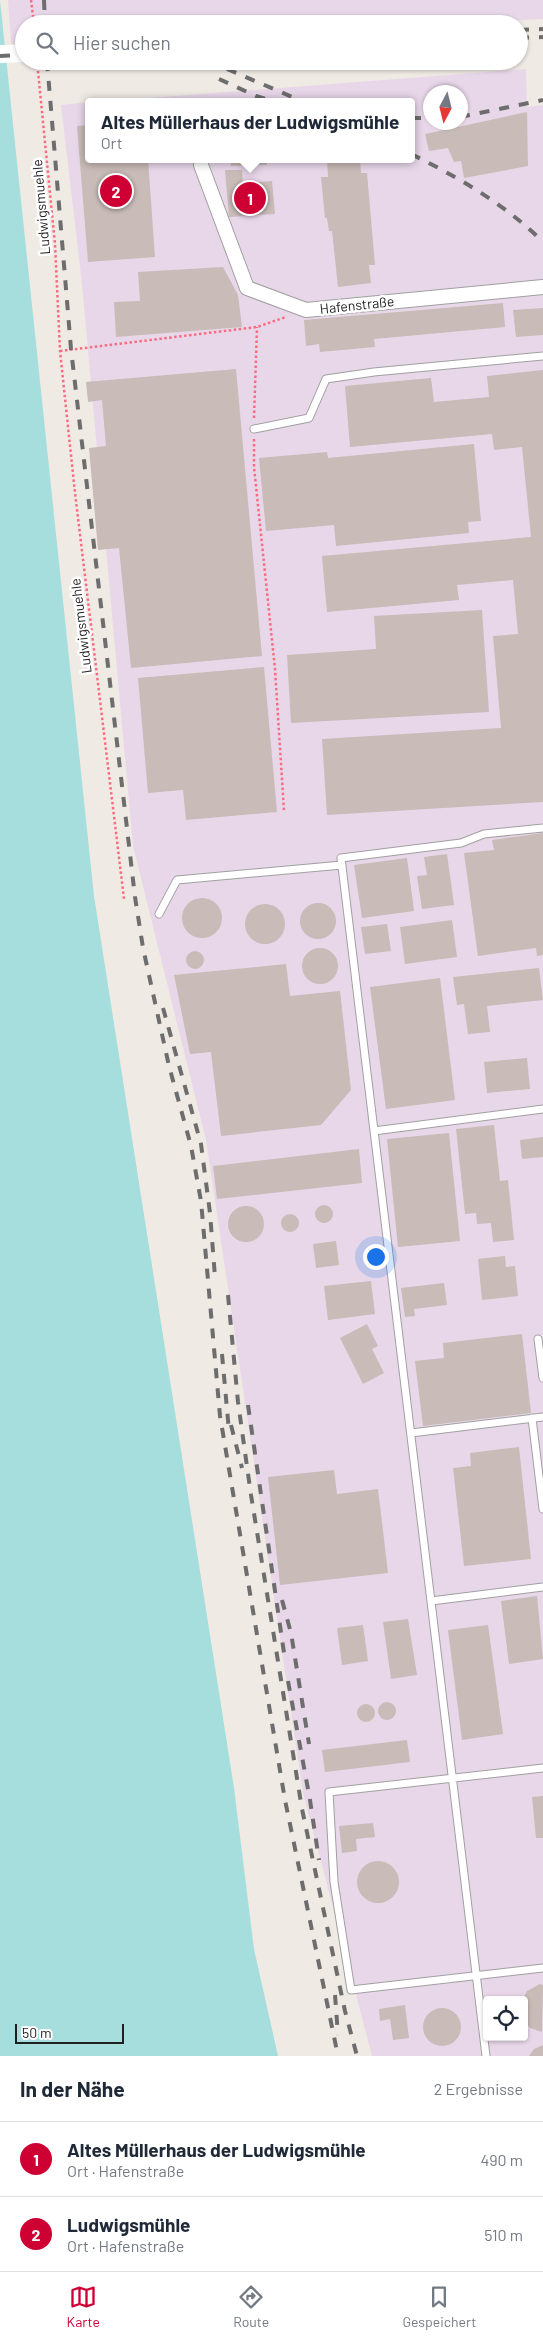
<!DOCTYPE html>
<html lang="de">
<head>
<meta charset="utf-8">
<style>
  :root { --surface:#fff; --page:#f6f6f7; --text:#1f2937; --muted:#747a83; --line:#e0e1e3; --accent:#ce0033 }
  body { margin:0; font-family:Barlow,sans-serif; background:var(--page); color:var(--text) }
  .controls { position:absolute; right:15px; bottom:15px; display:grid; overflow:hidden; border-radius:5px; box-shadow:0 1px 4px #0004 }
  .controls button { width:45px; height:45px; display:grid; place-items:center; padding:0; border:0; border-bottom:1px solid var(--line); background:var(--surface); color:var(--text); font:25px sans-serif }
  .compass { position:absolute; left:423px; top:85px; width:45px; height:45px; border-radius:50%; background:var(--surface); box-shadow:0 1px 4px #0004; rotate:187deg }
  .scale { position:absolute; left:15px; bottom:12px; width:109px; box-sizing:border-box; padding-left:5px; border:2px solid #1f1f1f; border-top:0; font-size:14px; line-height:18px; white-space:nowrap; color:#1f1f1f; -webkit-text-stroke:4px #fff; paint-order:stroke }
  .you { position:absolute; left:375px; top:1256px; width:18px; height:18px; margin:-12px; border:4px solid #fff; border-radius:50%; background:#1a73e8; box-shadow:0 0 0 8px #1a73e833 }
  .badge { display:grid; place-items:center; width:32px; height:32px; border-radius:50%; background:var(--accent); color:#fff; font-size:16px; font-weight:700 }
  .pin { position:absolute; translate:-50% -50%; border:2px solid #fff; box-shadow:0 1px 5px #0006 }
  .popup { position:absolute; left:85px; top:98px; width:330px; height:65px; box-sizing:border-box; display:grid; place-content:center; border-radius:5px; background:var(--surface); filter:drop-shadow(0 1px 4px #0005); font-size:16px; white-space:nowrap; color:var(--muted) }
  .popup b { font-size:19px; color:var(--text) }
  .popup::after { content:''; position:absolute; left:50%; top:100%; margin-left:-10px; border:10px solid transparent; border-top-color:var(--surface) }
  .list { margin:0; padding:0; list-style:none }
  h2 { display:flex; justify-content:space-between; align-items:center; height:65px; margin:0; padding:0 20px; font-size:21px }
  h2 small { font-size:16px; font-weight:400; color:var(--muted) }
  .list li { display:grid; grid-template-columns:32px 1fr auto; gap:15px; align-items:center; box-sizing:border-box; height:75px; padding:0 20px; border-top:1px solid var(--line) }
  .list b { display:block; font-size:19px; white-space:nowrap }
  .list p { margin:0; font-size:16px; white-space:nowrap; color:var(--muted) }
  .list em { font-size:16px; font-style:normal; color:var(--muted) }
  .icon { flex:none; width:28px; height:28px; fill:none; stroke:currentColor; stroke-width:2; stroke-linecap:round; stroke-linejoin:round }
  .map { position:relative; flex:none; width:543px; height:2056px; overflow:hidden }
  .search { position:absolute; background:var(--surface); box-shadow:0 1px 4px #0004; left:15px; right:15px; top:15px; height:55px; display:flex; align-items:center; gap:12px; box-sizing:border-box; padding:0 18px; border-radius:28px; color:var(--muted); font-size:19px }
  .sheet { height:215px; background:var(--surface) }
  nav { display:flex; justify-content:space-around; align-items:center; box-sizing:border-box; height:70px; border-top:1px solid var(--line); background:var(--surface); font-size:14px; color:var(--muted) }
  nav a { display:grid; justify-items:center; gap:2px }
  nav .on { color:var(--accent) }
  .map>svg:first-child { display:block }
</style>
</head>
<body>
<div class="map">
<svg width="543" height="2056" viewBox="0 0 543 2056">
  <rect width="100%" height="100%" fill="#f0eae5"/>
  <path fill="#e8d7e9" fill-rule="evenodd" d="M8,0H543V19L444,24H24V43L11,44Z
    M526,69L527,107L543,105V2056H372L303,1793L206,1140L133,846L82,284L61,105L89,102V159H411V102H98ZM430,92H460V122H430ZM487,2000H524V2037H487Z"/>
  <path fill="#a5dedd" d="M0,0L94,896L234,1788L254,1949L278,2056H0Z"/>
  <path fill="#fff" d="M0,45H24V61H50L0,63Z"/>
  <path fill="#c8bbb8" d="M527,112L528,166L464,178L461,161L454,162L448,148L429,151L425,134Z
    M89,125V159H148L155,257L88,262L77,126Z
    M230,159H267V165L231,166Z
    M327,159H360L361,173H367L375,265H369L371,283L338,287L332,231H329L327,218H325L321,177H328Z
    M225,170H242L243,183L272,181L275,214L229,217Z
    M223,267L238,295L242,327L116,337L114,302L140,301L138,272Z
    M503,303L505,327L374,339L375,347L320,352L319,344L306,346L304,320Z
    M543,308V335L516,337L513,310Z
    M236,369L262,656L131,668L119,548L98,550L89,448L106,446L102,400L88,402L86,382Z
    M543,370V802L327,815L322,739L501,728L493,636L518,634L513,580L457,585L459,600L327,612L322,556L531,537L522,447L494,450L492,434L350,447L345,386L431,378L434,402L489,397L487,376Z
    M474,444L481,521L468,522L469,533L336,546L334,525L266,531L259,458L327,452L328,458Z
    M482,610L489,712L291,723L287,655L376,649L374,616Z
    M264,667L277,812L186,820L183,790L148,793L138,678Z
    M543,833V955L537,956L536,948L478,956L464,853L494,850L492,840Z
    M447,854L454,905L422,909L417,876L427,875L424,857Z
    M407,858L414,911L362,918L354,865Z
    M182 918a20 20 0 1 1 40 0a20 20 0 1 1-40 0Z
    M300 921a18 18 0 1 1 36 0a18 18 0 1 1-36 0Z
    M245 924a20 20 0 1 1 40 0a20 20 0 1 1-40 0Z
    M452,920L457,957L405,964L400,927Z
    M387,924L391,951L365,954L361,927Z
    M302 966a18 18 0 1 1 36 0a18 18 0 1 1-36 0Z
    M186 960a9 9 0 1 1 18 0a9 9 0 1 1-18 0Z
    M286,964L290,996L340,991L351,1090L321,1125L221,1136L211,1052L190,1054L174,975Z
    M539,968L543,1000L487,1006L490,1032L468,1034L464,1004L457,1005L453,977Z
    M440,978L455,1100L386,1109L370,987Z
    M527,1058L530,1089L487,1093L484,1062Z
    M494,1125L500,1181L508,1180L514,1240L493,1242L491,1223L477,1224L476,1213L465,1214L456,1129Z
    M449,1133L460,1241L398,1247L387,1139Z
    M543,1137V1157L522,1159L520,1140Z
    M359,1149L362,1183L217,1199L213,1166Z
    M315 1214a9 9 0 1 1 18 0a9 9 0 1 1-18 0Z
    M228 1224a18 18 0 1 1 36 0a18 18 0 1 1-36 0Z
    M281 1223a9 9 0 1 1 18 0a9 9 0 1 1-18 0Z
    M336,1241L339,1265L316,1268L313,1244Z
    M505,1256L506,1267L515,1266L518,1296L482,1300L478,1259Z
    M371,1281L375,1314L328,1320L324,1286Z
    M444,1283L447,1305L414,1309L415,1316L405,1317L401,1288Z
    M367,1324L378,1346L372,1349L384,1373L363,1384L340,1338Z
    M522,1334L531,1413L423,1426L415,1361L444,1358L443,1343Z
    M519,1447L531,1559L464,1566L453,1468L471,1466L470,1453Z
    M334,1470L337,1494L378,1489L388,1573L280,1585L268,1477Z
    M537,1596L543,1659L509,1664L501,1601Z
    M408,1619L417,1675L391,1679L383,1622Z
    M363,1625L368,1661L342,1665L337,1628Z
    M488,1625L503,1734L462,1740L448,1630Z
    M378 1711a9 9 0 1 1 18 0a9 9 0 1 1-18 0Z
    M357 1713a9 9 0 1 1 18 0a9 9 0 1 1-18 0Z
    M407,1740L410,1762L325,1772L322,1750Z
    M543,1796V1838H536L532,1797Z
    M373,1823L375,1837L356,1839L357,1851L342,1853L339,1826Z
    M357 1882a21 21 0 1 1 42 0a21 21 0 1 1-42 0Z
    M540,1984L543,1985L542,2032L530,2028L524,2020V2000H522L527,1991Z
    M405,2005L409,2038L393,2040L390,2019L380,2021L379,2009Z
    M423 2027a19 19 0 1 1 38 0a19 19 0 1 1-38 0Z
    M543,2045V2056H529L534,2049Z"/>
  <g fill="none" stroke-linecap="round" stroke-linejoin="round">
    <defs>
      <path id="lane" d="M254,429L309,418L326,379L374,372L543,356
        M159,914L177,880L342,865
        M374,1131L543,1109
        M538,1339L543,1378
        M532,1418L543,1509
        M411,1433L543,1417
        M431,1601L543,1587
        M543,1768L329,1792L334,1882L351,1990L543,1968
        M486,2056L341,858L461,843L484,834L543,828"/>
      <path id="street" d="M201,165L247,288L306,310L543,287"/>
    </defs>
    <use href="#lane" stroke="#a0a0a0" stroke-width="9"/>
    <use href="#street" stroke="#a0a0a0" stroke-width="16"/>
    <path stroke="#fb6b80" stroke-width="2.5" stroke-dasharray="2.5 2.5" stroke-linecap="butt" d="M31,0L34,24
      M37,61L55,244L60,351L75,493L124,899
      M60,351L257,327L286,317
      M254,418L257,327
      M254,439V467L275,669L284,811"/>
    <use href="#lane" stroke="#fff" stroke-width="7"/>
    <use href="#street" stroke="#fff" stroke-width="14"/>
    <path stroke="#6d6d6d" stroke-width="4" stroke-dasharray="10 10" stroke-linecap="butt" d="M44,0L45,24
      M519,30L543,29
      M519,38L543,37
      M0,56L24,55
      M47,61L71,349L135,897L143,948L169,1066L191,1146L201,1201L220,1416L285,1800L338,2056
      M227,69L304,102
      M219,79L256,96L276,102
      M460,117L543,100
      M411,118H430
      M411,154C458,177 506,205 543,242
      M163,1008L201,1144L210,1213L215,1277
      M228,1295L238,1402L251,1495L302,1809L345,2011L357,2056
      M222,1354L229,1431
      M248,1405L284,1653
      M231,1425L242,1468
      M282,1600L291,1633L309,1744
      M288,1681L310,1800L319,1860
      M335,1995L338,2035"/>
  </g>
  <g text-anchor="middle" stroke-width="5" stroke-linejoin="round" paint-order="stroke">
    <g font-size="14" fill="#1f1f1f" stroke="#fff">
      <text transform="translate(41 207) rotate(-95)" y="5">Ludwigsmuehle</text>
      <text transform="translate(357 305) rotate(-6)" y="5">Hafenstraße</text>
      <text transform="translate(81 626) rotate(-97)" y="5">Ludwigsmuehle</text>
    </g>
  </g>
</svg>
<div class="controls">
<button><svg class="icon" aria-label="locate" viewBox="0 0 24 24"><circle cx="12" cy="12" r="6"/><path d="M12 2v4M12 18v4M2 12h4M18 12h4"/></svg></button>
</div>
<svg class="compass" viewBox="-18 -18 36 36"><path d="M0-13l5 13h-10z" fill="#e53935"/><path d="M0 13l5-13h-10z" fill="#747a83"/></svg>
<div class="scale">50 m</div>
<div class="you"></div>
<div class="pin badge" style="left:250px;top:198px">1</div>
<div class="popup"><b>Altes Müllerhaus der Ludwigsmühle</b>Ort</div>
<div class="pin badge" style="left:116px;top:191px">2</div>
<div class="search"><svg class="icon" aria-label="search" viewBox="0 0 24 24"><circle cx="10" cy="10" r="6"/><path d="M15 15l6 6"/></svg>Hier suchen</div>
</div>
<section class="sheet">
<h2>In der Nähe<small>2 Ergebnisse</small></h2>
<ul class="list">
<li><span class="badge">1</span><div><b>Altes Müllerhaus der Ludwigsmühle</b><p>Ort · Hafenstraße</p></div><em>490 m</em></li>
<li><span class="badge">2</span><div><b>Ludwigsmühle</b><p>Ort · Hafenstraße</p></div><em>510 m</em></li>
</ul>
</section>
<nav>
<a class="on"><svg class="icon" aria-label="map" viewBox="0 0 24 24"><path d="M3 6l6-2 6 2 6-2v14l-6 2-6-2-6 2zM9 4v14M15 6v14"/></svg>Karte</a>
<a><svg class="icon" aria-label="directions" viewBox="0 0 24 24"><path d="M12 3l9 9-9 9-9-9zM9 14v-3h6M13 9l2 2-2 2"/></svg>Route</a>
<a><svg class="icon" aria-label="saved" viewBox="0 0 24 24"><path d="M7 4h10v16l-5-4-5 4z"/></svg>Gespeichert</a>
</nav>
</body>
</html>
